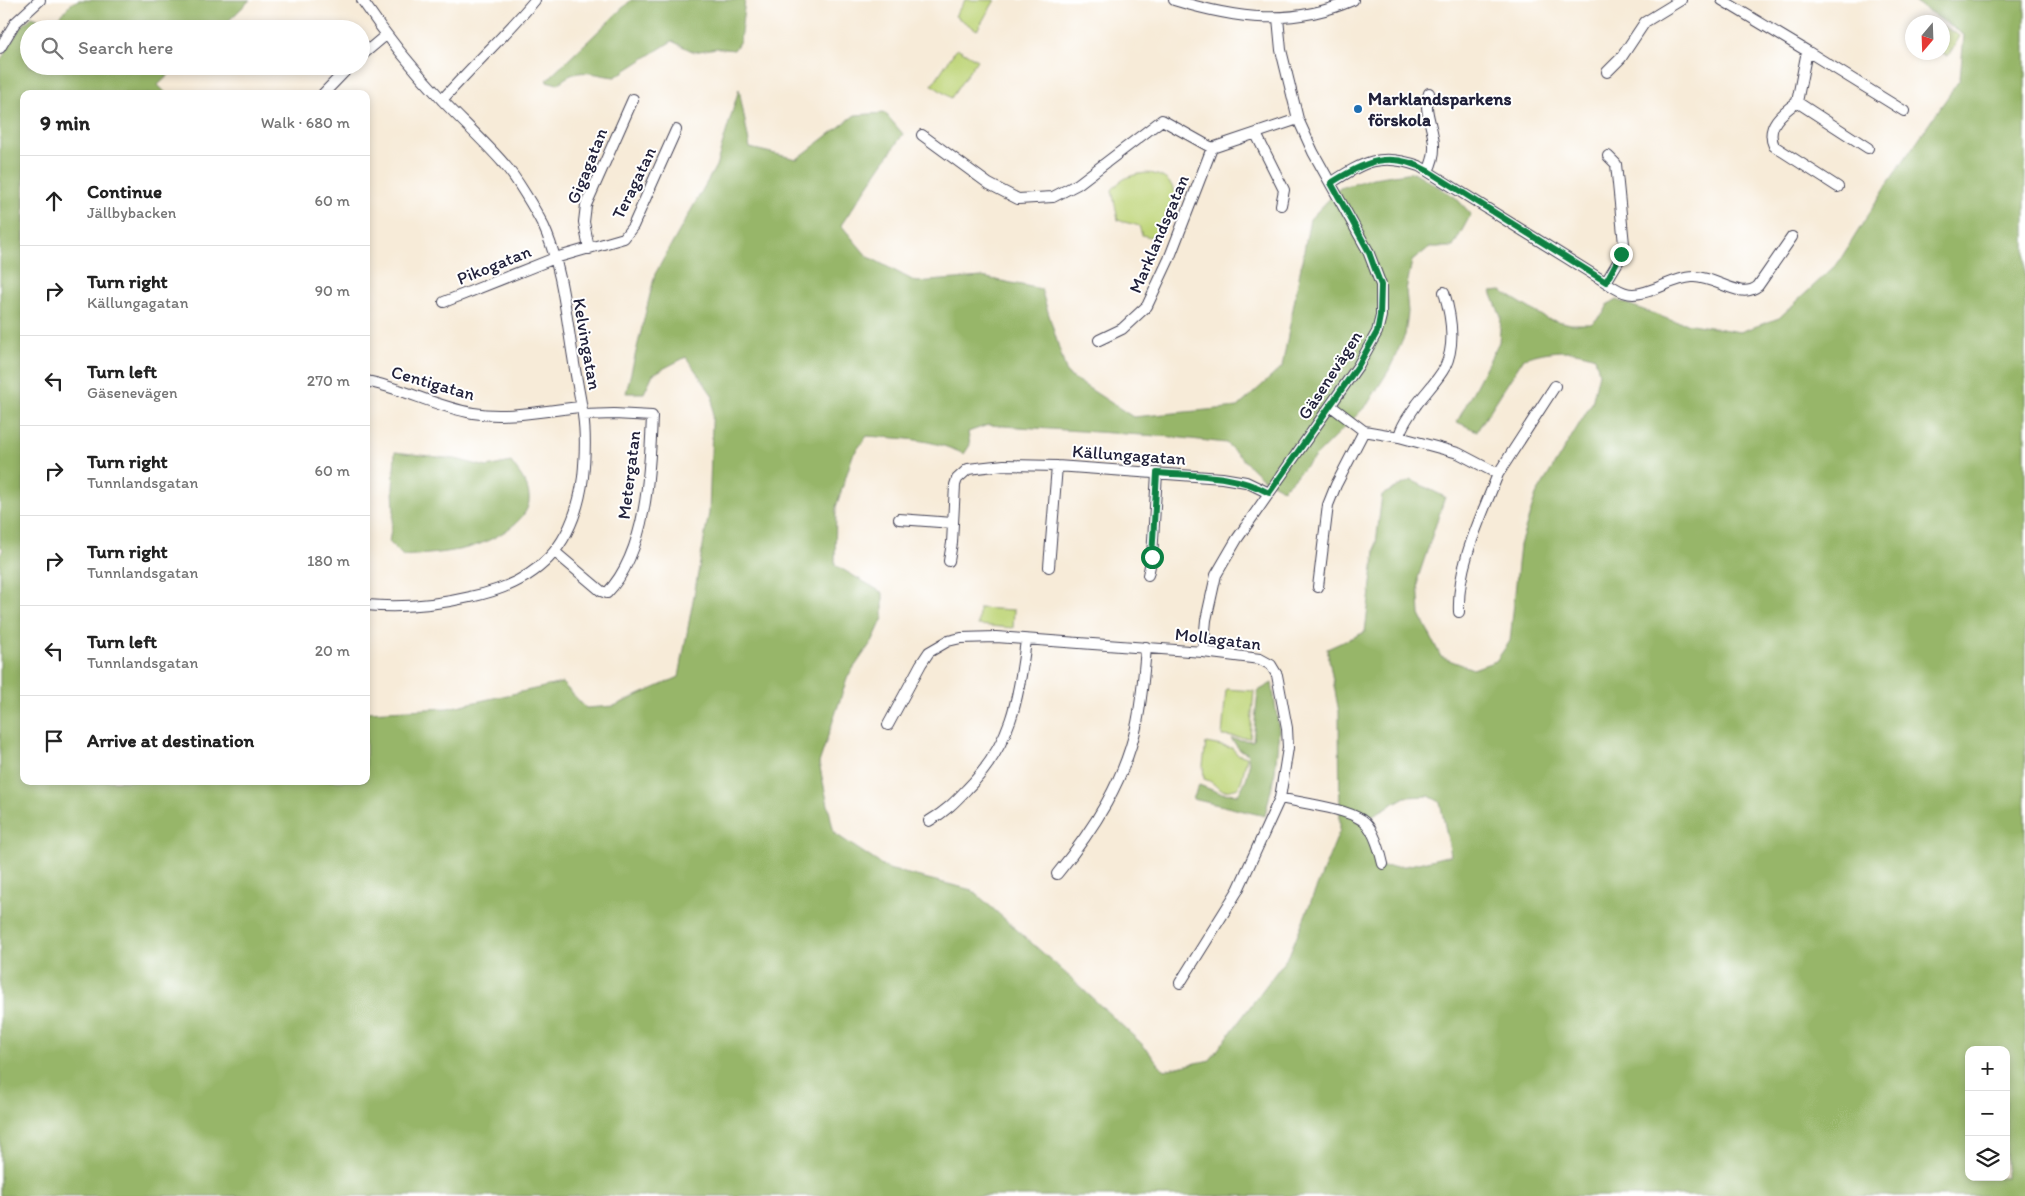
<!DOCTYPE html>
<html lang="en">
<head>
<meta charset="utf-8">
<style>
  :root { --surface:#fff; --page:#f6f6f6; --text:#222; --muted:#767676; --line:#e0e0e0 }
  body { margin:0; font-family:Itim,sans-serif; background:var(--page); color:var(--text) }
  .controls { position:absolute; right:15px; bottom:15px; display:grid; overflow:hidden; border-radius:10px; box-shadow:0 2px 8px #0003 }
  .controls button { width:45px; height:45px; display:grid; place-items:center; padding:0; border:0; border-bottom:1px solid var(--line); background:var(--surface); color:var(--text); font:25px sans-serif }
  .compass { position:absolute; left:1905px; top:15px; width:45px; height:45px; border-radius:50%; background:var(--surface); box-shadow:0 2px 8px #0003; rotate:199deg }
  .stop { position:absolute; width:15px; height:15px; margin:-11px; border:4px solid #0b8043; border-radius:50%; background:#fff }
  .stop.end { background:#0b8043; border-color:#fff; box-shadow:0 1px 5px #0008 }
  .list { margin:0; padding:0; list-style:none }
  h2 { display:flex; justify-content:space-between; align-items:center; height:65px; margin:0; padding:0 20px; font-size:21px }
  h2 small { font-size:16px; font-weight:400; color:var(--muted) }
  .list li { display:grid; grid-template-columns:32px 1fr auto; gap:15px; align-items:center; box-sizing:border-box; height:90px; padding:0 20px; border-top:1px solid var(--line) }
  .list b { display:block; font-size:19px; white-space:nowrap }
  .list p { margin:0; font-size:16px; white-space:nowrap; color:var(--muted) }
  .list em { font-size:16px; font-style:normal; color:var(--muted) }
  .icon { flex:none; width:28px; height:28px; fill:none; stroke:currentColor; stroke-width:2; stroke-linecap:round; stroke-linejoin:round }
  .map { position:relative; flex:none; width:2025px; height:1196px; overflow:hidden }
  .search { position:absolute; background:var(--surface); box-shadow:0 2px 8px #0003; left:20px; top:20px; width:350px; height:55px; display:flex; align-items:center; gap:12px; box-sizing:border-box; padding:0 18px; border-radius:28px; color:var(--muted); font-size:19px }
  .panel { position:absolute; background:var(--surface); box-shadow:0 2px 8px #0003; left:20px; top:90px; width:350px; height:695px; border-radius:10px }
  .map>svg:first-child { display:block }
</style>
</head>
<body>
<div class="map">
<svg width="2025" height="1196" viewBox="0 0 2025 1196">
  <rect width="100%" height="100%" fill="#fff"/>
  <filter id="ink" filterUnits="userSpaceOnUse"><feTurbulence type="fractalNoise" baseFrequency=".02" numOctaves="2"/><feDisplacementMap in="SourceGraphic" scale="10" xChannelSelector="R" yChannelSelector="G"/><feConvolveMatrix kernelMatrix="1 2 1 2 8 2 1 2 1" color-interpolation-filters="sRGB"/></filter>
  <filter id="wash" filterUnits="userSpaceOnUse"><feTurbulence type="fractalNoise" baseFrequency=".0096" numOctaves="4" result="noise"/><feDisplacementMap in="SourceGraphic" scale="20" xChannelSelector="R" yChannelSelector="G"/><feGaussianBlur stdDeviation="1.12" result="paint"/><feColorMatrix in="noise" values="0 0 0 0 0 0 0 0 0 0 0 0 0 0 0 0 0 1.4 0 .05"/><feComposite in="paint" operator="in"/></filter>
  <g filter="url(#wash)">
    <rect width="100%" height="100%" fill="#f7ebd8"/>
    <path fill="#bfd579" stroke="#707c5a" d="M965,0H995L977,30L955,16Z
      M1943,26L1960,36L1948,56L1941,53Z
      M957,48L977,60L951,98L932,85Z
      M1149,173C1168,176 1174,185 1179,203C1173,218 1165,229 1150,237L1142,235L1139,226C1131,223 1125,223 1118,220L1112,190C1122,177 1133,174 1149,173Z
      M979,608L1014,610L1013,628L978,625Z
      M1226,689L1254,691L1250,738L1222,736Z
      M1206,743L1232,748L1237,754L1247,757L1242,779L1238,788C1214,796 1220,783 1204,779L1203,765Z"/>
    <path fill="#97b669" stroke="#5c6c52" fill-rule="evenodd" d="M79,0H250L220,29H29V66H178L158,85L167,94H24V781H366V712L448,708L562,683L586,708L614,706L679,677L709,513L713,396L686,357L653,374L644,393H626L655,274L716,166L739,89L750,148L797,159L855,115L885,113L903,134L841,225L867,256L916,282L982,277L1041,289L1067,374L1133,417L1238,407L1282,367L1310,219L1340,188L1373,178L1414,172L1455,197L1471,214L1453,247H1430L1412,261L1406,290L1408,312L1405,335L1389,370L1367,405L1283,489L1262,478L1226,443L1173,437L988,425L968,432L970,445L964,454C930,438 904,439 867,436L853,455L836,507L835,565L883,593V618L873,640L848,676L819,763L834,833L888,869L972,890L1062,970L1142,1044L1164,1070L1210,1060L1289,955L1340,830L1339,712L1327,649L1365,632L1382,495L1411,480L1445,497L1418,578L1420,615L1441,657L1473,669L1496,661L1510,641L1520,545L1536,495L1592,403L1599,373L1595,357C1568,348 1551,350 1524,358L1477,431L1457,422L1499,342L1501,317L1491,292L1501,291L1547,319L1571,324H1591L1604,313L1608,304L1617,300L1673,321L1740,332L1779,318L1838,263L1890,180L1960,79L1964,35L1912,0H2025V1196H0V556L3,549L0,546V61L21,27L32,17L52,24L72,3ZM1429,796L1440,802L1451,855L1406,866L1379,867L1374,845L1363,821L1405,797ZM1969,1050H2006V1177H1969Z
      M631,0H745L740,41L734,50L716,48L694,52L672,41L615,77C593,75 578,65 558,84L546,81Z
      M395,452L455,459L487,467L511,462C519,473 528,483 529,496C532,519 498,537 480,544C456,553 428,554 403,556L389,542L394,511L393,489Z
      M1272,683L1279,730L1275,772L1265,816L1193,799L1199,785L1220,793L1238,794C1246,782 1252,769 1247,753L1240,750L1231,739L1253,741L1258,691Z"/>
  </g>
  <g filter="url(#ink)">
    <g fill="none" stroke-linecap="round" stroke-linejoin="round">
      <defs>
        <path id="minor" d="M362,0C386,36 413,69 443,101C463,122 485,142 504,164C516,177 536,211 544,227C562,267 566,315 573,357C576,377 580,396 583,415C586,435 585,457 583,477C574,547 538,583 470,597C436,605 401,608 366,605
          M1174,0C1236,19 1292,27 1353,0
          M1722,0L1807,51L1797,102C1782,113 1765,126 1774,146L1838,187
          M0,48L15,23L40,0
          M1807,51L1904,111
          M361,56L386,35
          M1607,72L1621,58L1645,22L1681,0
          M323,94L350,66
          M442,100C472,66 506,35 535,0
          M1797,102L1868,148
          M1256,134L1284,190L1281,205
          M922,135L989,184L1018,199L1053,197L1078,184L1162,120L1212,148L1298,119
          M1428,171C1445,138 1420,118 1429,93
          M1331,183C1363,162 1381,152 1419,166L1615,288C1620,291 1626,294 1633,294C1652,294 1672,278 1692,277C1714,275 1740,301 1758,286L1792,237
          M589,249L584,222L586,205L633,99
          M1606,282L1618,262L1624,244L1616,164L1608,156
          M444,302L555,258L624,238L633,226L676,130
          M1099,340L1122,329L1147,306L1169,259L1212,148
          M366,381C403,388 436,407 473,413C508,419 546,410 581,407
          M1331,406L1364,431L1399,437L1458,453L1498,474C1481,518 1457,564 1459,612
          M1399,437C1401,426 1410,414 1417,404C1426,392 1438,380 1445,367C1456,344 1451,315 1444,292
          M1498,474L1555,386
          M899,519L953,523
          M555,552L601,591L607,593C647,552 650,470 652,416L614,414L583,415
          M949,561L952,543L955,485L957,479L968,469L1004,465L1057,466L1222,478L1246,482L1269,493
          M1049,567L1057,466
          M1148,575L1152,557L1157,473
          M1318,587L1328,505L1336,485L1364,431
          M1203,652L1206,620L1216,575L1237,539L1358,366L1377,332L1381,316V285L1368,251L1313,152L1298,119L1281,50L1278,18
          M888,725L921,664L929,652L948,641L961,638L996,637L1203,652L1260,659L1271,665L1277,675L1287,728L1288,748L1280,798L1238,890L1180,983
          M1280,798C1301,803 1345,808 1362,820C1374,828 1380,851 1383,864
          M929,821C945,812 955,802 967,789C1011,745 1019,699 1026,640
          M1057,874C1094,829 1125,780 1137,723C1142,698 1144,673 1146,647"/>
      </defs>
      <use href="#minor" stroke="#424053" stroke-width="12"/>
      <use href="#minor" stroke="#fff" stroke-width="10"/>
    </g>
  </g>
  <g fill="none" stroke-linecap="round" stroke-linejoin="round" filter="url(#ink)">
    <path stroke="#0b8043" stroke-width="6" d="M1152,557L1157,473C1196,476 1235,474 1269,493L1358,366L1377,332L1380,316L1381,285L1376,272L1368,250L1331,183C1365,162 1390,149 1428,171L1606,282L1621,254"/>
  </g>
  <circle fill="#1f6fb2" stroke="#fff" stroke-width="2" cx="1358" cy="109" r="5"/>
  <g text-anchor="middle" stroke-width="4" stroke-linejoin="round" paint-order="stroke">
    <g font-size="18" font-weight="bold" fill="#22223b" stroke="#fff" text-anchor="start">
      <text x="1368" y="105">Marklandsparkens<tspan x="1368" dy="21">förskola</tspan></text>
    </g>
    <g font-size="18" fill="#22223b" stroke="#fff">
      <text transform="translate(587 166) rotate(-68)" y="6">Gigagatan</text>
      <text transform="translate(634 183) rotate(-64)" y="6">Teragatan</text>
      <text transform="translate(1159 234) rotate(-67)" y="6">Marklandsgatan</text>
      <text transform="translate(494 265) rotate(-22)" y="6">Pikogatan</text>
      <text transform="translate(587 344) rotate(80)" y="6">Kelvingatan</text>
      <text transform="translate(1330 375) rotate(-57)" y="6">Gäsenevägen</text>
      <text transform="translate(433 383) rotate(16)" y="6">Centigatan</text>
      <text transform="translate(1129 455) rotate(4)" y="6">Källungagatan</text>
      <text transform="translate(629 475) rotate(-83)" y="6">Metergatan</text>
      <text transform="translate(1218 639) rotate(7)" y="6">Mollagatan</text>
    </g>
  </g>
</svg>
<div class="controls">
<button>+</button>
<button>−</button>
<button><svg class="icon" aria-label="layers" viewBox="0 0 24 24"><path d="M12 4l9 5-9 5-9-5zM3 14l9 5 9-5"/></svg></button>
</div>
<svg class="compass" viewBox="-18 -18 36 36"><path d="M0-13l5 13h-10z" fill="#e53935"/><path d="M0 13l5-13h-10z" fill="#767676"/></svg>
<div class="stop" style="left:1152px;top:557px"></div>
<div class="stop end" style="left:1621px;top:254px"></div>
<div class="search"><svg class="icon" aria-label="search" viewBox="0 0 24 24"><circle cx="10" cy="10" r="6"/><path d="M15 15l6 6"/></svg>Search here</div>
<section class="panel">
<h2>9 min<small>Walk · 680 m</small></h2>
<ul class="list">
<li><svg class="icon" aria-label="ahead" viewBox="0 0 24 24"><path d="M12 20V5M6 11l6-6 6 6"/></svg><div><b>Continue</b><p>Jällbybacken</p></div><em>60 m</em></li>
<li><svg class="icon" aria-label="right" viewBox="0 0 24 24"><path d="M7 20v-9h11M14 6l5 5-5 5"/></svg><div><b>Turn right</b><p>Källungagatan</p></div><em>90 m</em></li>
<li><svg class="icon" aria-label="left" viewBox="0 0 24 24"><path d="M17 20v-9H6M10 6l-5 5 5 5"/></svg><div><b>Turn left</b><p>Gäsenevägen</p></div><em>270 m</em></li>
<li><svg class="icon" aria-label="right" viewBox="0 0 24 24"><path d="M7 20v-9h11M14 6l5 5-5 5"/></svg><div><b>Turn right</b><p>Tunnlandsgatan</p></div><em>60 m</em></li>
<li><svg class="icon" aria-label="right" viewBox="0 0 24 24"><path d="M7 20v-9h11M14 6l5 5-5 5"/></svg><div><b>Turn right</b><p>Tunnlandsgatan</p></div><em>180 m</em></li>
<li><svg class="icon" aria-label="left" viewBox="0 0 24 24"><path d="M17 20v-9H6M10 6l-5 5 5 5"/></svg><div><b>Turn left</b><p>Tunnlandsgatan</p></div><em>20 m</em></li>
<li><svg class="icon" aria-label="arrive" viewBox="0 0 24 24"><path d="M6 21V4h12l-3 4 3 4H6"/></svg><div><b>Arrive at destination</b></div></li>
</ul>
</section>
</div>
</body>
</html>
